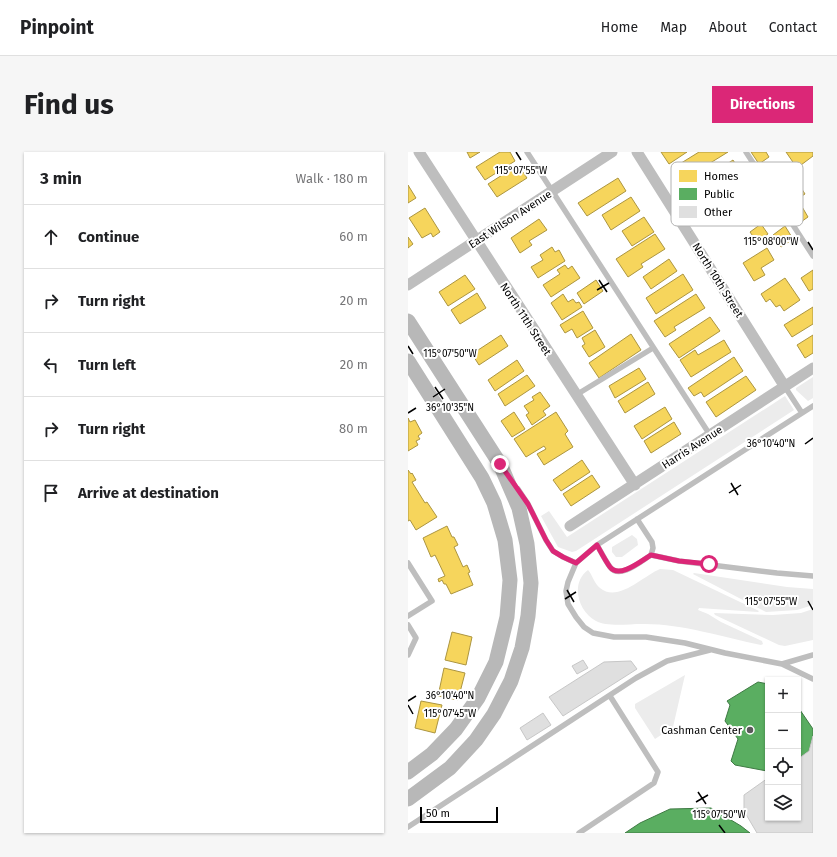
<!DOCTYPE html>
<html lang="en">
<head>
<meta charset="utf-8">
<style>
  :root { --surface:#fff; --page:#f6f6f6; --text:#202124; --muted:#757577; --line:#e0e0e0; --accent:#db2777 }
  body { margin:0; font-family:"Fira Sans",sans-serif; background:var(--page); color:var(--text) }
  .controls { position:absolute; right:12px; bottom:12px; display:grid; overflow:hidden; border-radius:0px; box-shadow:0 1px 3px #0004 }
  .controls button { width:36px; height:36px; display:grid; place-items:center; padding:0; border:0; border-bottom:1px solid var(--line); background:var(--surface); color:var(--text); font:20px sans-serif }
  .scale { position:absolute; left:12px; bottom:10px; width:78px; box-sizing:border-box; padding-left:4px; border:2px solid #000; border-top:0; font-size:11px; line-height:14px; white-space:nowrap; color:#000; -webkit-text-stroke:3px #fff; paint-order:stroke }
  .stop { position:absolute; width:12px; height:12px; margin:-9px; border:3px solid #db2777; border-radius:50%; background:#fff }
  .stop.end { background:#db2777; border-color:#fff; box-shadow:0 1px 4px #0008 }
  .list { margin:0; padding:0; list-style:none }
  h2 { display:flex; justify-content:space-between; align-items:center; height:52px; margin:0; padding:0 16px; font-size:17px }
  h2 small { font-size:13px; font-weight:400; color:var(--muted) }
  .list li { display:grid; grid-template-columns:26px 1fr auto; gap:12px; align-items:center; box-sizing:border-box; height:64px; padding:0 16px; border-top:1px solid var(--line) }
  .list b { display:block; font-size:15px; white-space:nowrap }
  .list em { font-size:13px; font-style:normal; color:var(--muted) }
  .icon { flex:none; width:22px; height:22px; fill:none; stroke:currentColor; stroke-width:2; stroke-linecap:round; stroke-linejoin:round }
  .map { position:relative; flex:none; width:405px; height:681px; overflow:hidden; border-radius:0px }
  header { display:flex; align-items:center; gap:24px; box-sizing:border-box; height:56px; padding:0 20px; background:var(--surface); border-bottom:1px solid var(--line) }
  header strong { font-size:19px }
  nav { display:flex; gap:22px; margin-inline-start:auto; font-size:14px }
  .intro { display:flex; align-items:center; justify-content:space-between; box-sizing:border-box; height:96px; padding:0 24px }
  h1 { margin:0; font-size:28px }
  .button { padding:10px 18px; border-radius:0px; background:var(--accent); color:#fff; font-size:14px; font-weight:700 }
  main { display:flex; gap:24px; padding:0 24px }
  aside { flex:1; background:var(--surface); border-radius:0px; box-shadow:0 1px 3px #0004 }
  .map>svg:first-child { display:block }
</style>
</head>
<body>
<header>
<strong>Pinpoint</strong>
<nav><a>Home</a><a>Map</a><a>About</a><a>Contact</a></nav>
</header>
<div class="intro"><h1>Find us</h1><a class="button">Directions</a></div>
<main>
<aside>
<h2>3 min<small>Walk · 180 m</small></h2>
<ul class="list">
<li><svg class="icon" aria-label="ahead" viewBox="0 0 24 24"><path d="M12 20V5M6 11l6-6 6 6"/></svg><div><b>Continue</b></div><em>60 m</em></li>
<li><svg class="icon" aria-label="right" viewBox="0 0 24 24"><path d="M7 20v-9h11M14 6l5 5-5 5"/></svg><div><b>Turn right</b></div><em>20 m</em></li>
<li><svg class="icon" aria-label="left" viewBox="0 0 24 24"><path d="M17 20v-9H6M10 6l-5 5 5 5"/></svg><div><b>Turn left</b></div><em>20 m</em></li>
<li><svg class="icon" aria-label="right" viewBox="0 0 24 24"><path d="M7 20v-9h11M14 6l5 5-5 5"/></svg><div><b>Turn right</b></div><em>80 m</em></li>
<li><svg class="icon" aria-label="arrive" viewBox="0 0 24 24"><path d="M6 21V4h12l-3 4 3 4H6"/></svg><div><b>Arrive at destination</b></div></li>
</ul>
</aside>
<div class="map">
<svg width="405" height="681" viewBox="0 0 405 681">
  <rect width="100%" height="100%" fill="#fff"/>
  <path fill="#ececec" d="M405,225V246L400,249L388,238V236Z
    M377,244L386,258L168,399L164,400L150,395L133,364L141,359L159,385Z
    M224,383L229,387L230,393L214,405H208L204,400V395Z
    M252,417L265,418L351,459L350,460L291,456L290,458L300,462L313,470L354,489L355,492L353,493C315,485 271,471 233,472C221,472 198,475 188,469C170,460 162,431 180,418C184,422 186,431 192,436C210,451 235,424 252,417Z
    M286,421L379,435L405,437V453L389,458L358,460L285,422Z
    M405,457V488L377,494L371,493L307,463L306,461L365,463L393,461Z
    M277,523L265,575L247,587L227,556V552Z"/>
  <path fill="#f6d55c" stroke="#ac9540" d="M59,0H72L62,6Z
    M92,0H102L107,9L77,28L68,15Z
    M253,0H279L261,12Z
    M291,0H320L278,26L270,13Z
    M343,0H358L361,5L351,12Z
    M378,0H405V4L389,16Z
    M325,8L334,22L292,48L284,35Z
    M110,13L119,26L89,45L80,32Z
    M210,26L218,39L179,64L170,51Z
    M377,28L384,39L392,34L397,42L378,54L366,34Z
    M0,33L8,46L0,51Z
    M223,45L232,59L203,78L194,63Z
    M393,53L400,65L390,72L382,59Z
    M17,56L32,80L25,85L23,81L14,86L1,66Z
    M236,65L246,80L224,94L214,79Z
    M131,67L139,78L121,89L124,93L112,101L103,86Z
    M353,72L360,82L349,90L342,80Z
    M377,74L385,87L373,95L365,83Z
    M247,82L257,97L233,112L235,115L220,125L208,107Z
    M0,85L5,92L0,96Z
    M144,95L147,100L151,98L157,109L130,126L123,115L135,108L132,103Z
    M359,96L366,108L353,116L357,123L346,129L335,111Z
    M261,107L269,119L243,137L235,125Z
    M157,113L160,117L164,114L172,126L143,145L135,133L152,122L149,118Z
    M405,118V137L401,139L393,126Z
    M275,122L285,138L248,162L238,146Z
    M57,123L67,137L40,154L31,140Z
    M377,126L392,148L376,159L372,153L368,155L362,147L358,150L353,142Z
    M188,128L195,139L176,152L169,141Z
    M69,141L78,156L52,172L43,158Z
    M155,142L160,150L165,147L168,151L171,150L174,155L154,168L143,151Z
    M288,142L297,156L266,175L268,178L257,185L246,169Z
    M405,155V172L384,185L376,173Z
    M175,159L185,176L169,186L164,177L157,181L152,173Z
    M302,165L312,179L271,206L261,192Z
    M187,178L197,195L181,205L174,194L177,192L174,186Z
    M223,182L233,198L191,226L181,211Z
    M93,183L100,194L71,213L64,202Z
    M405,183V201L397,206L389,193Z
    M316,188L323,200L283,225L272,208L287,198L290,203Z
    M326,205L335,219L296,245L293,240L286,244L280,236Z
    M109,208L116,219L87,239L80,228Z
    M231,216L238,227L207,246L201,234Z
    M119,223L127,234L97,254L90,242Z
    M338,224L348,238L308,265L298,250Z
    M240,230L247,242L217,261L210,249Z
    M132,240L142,254L135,259L138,263L124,273L118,263L121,261L116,254L126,248L124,245Z
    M257,255L264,267L234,287L226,274Z
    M106,260L117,277L104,285L93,269Z
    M148,260L160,279L157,282L165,295L136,313L129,302L138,297L136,294L118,305L106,287Z
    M0,266L2,270L7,268L14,281L10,284L12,287L8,289L10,293L0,299Z
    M266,270L273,282L243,301L236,289Z
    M174,308L182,320L153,339L145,328Z
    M0,318L3,322L4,321L8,328L4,330L17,351L19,350L29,365L8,378L2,368L0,369Z
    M184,323L192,335L163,354L155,342Z
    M39,374L44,385H46L50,393L46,395L55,415L59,413L62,420L60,421L65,433L43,442L38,432H36L34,428L31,430L30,427L37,424L27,403L23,405L15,386Z
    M44,480L64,485L58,513L37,508Z
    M36,516L57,521L50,548L30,544Z
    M13,549L34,553L27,581L7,576Z"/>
  <path fill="#5aae61" stroke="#3f7a44" d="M350,530L360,532V624L359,619L327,613L323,609L330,587L317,569L322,553L319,549Z
    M390,555L405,577V584L401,599L390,607Z
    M303,656L333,674L342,681H217L232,671L262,657Z"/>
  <path fill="#dfdfdf" stroke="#c7c7c7" d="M175,508L180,516L169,522L164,514Z
    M223,509L229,517L155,564L141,545L196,510Z
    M135,561L143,573L119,588L112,576Z
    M405,584V681H349L336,659V643L360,626V666H390V607L401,599Z"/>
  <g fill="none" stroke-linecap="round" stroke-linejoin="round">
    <path stroke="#bebebe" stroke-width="5.5" d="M119,0L302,283
      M338,0L405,104
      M377,235L394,261
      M168,243L245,196
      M405,254L189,393L168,411L160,430L158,439L160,452L168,465L176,475L185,481L206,485H238L277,491L317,501L374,512L405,527
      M110,337L120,352L138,388L145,399L155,405L168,411
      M229,367L244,390L245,396L243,403L271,409L369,421L405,424
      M189,393C193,400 197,408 202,415C212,428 233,409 243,403
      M0,411L24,449L0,464
      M0,473L8,486L0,503
      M374,512L405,503
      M0,675L228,526L259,509L302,498
      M171,681L246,631L250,620L202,544"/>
    <path stroke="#bebebe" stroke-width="11" d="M11,0L227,333
      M229,0L377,235
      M0,133L204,0
      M162,374L405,216"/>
    <path stroke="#b8b8b8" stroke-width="15" d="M0,169L92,312L111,356L119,392L123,431L120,464L114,496L103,529L86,562L68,588L42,616L0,647
      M0,209L74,326L86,351L97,388L102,428L99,465L88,510L70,546L48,577L24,602L0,620"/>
  </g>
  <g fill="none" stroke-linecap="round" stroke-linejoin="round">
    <path stroke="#db2777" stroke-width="5" d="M92,312L120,352L138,388L145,399L155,405L168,411L189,393C193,400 197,408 202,415C211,427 233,409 243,403L271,409L301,412"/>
  </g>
  <path fill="none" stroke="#000" stroke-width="1.5" d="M108,0L113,8M400,90L405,98M191,128L199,140M189,138L201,131M0,194L5,202M27,235L35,247M25,245L37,237M0,261L8,256M397,292L405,286M323,331L330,343M321,341L333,333M159,438L166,450M157,447L168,440M400,449L405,458M0,549L8,544M0,553L5,562M290,640L298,652M288,650L300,643M311,673L317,681"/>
  <circle fill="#595959" stroke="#fff" stroke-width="1.5" cx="342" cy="578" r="4"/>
  <g text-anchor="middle" stroke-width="4" stroke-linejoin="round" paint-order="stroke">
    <g font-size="11" fill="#000" stroke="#fff">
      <text transform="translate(102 67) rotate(-33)" y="4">East Wilson Avenue</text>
      <text transform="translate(310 128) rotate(58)" y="4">North 10th Street</text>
      <text transform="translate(118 167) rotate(57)" y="4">North 11th Street</text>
      <text transform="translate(284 295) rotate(-33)" y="4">Harris Avenue</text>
    </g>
    <g font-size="11" fill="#000" stroke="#fff" text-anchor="end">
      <text x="334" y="582">Cashman Center</text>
    </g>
  </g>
  <rect x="263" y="10" width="132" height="64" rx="6" fill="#fff" stroke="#b2b2b2" stroke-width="1"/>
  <rect x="271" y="18" width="18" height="12" fill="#f6d55c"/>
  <rect x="271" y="36" width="18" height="12" fill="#5aae61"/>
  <rect x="271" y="54" width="18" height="12" fill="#dfdfdf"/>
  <g font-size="11" fill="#000">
    <text x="296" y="28">Homes</text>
    <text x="296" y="46">Public</text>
    <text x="296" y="64">Other</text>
  </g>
  <g font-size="10" text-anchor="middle" fill="#000" stroke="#fff" stroke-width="4" stroke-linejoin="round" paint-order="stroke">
    <text x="113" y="22">115°07'55"W</text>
    <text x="363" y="93">115°08'00"W</text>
    <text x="42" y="205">115°07'50"W</text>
    <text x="42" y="259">36°10'35"N</text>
    <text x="363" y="295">36°10'40"N</text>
    <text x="363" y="453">115°07'55"W</text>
    <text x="42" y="547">36°10'40"N</text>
    <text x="42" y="565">115°07'45"W</text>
    <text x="311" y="666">115°07'50"W</text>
  </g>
</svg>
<div class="controls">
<button>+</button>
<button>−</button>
<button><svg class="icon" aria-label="locate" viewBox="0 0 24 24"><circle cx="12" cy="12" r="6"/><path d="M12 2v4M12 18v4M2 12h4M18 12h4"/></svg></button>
<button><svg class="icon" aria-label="layers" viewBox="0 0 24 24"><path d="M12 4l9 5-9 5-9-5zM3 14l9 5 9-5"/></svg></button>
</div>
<div class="scale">50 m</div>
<div class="stop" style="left:301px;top:412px"></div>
<div class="stop end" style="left:92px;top:312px"></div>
</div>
</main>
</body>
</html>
